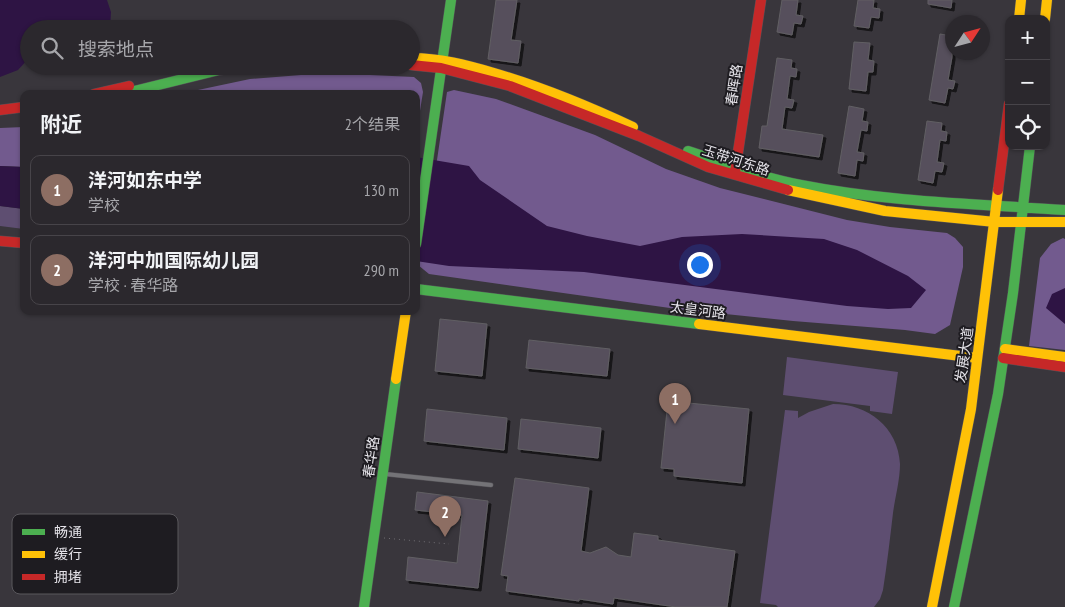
<!DOCTYPE html>
<html lang="zh">
<head>
<meta charset="utf-8">
<style>
  :root { --surface:#2b282d; --page:#373439; --text:#f1f3f6; --muted:#a6a6aa; --line:#474449; --accent:#a9a6ac }
  body { margin:0; font-family:"PT Sans Narrow","Noto Sans SC",sans-serif; background:var(--page); color:var(--text) }
  .controls { position:absolute; right:15px; top:15px; display:grid; overflow:hidden; border-radius:10px; box-shadow:0 1px 4px #0004 }
  .controls button { width:45px; height:45px; display:grid; place-items:center; padding:0; border:0; border-bottom:1px solid var(--line); background:var(--surface); color:var(--text); font:25px sans-serif }
  .compass { position:absolute; left:945px; top:15px; width:45px; height:45px; border-radius:50%; background:var(--surface); box-shadow:0 1px 4px #0004; rotate:54deg }
  .you { position:absolute; left:699px; top:264px; width:18px; height:18px; margin:-12px; border:4px solid #fff; border-radius:50%; background:#1a73e8; box-shadow:0 0 0 8px #1a73e833 }
  .badge { display:grid; place-items:center; width:32px; height:32px; border-radius:50%; background:var(--accent); color:#fff; font-size:16px; font-weight:700 }
  .pin { position:absolute; translate:-50% -41px; filter:drop-shadow(0 1px 2px #0008) }
  .pin::after { content:''; position:absolute; top:26px; width:18px; height:15px; background:inherit; clip-path:polygon(0 0,100% 0,50% 100%) }
  .list { margin:0; padding:0; list-style:none }
  h2 { display:flex; justify-content:space-between; align-items:center; height:65px; margin:0; padding:0 20px; font-size:21px }
  h2 small { font-size:16px; font-weight:400; color:var(--muted) }
  .list li { display:grid; grid-template-columns:32px 1fr auto; gap:15px; align-items:center; box-sizing:border-box; height:70px; margin:0 10px 10px; padding:0 10px; border:1px solid var(--line); border-radius:10px }
  .list b { display:block; font-size:19px; white-space:nowrap }
  .list p { margin:0; font-size:16px; white-space:nowrap; color:var(--muted) }
  .list em { font-size:16px; font-style:normal; color:var(--muted) }
  .icon { flex:none; width:28px; height:28px; fill:none; stroke:currentColor; stroke-width:2; stroke-linecap:round; stroke-linejoin:round }
  .map { position:relative; flex:none; width:1065px; height:607px; overflow:hidden }
  .search { position:absolute; background:var(--surface); box-shadow:0 1px 4px #0004; left:20px; top:20px; width:400px; height:55px; display:flex; align-items:center; gap:12px; box-sizing:border-box; padding:0 18px; border-radius:28px; color:var(--muted); font-size:19px }
  .panel { position:absolute; background:var(--surface); box-shadow:0 1px 4px #0004; left:20px; top:90px; width:400px; height:225px; border-radius:10px }
  .map>svg:first-child { display:block }
</style>
</head>
<body>
<div class="map">
<svg width="1065" height="607" viewBox="0 0 1065 607">
  <defs>
    <filter id="shadow"><feDropShadow dx="3" dy="3" stdDeviation="0" flood-color="#0009"/></filter>
  </defs>
  <rect width="100%" height="100%" fill="#39363c"/>
  <path fill="#5e4e71" d="M0,206L24,209V229L0,226Z
    M787,357L898,372L892,414L870,411V406L783,395Z
    M833,404C868,404 898,427 900,464C900,480 895,498 893,513C890,539 887,564 883,590L880,599L874,607H778L776,605L760,603L785,410L798,411V418L809,412Z"/>
  <path fill="#725a8e" d="M326,73L414,77L421,83L423,92L416,136V94H179L250,79Z
    M454,90L496,99L595,135L666,169L720,188L847,220L890,227L947,233L955,238L963,247V267L950,325L935,334L905,330L793,321L677,309L429,274L418,265L437,160L447,92Z
    M24,127V167L0,166V128Z
    M1063,238L1065,239V350L1029,346L1040,258L1051,244Z"/>
  <path fill="#2e1444" d="M0,0H107L111,12L110,29H29V58L18,70L0,77Z
    M416,157L469,166L480,180L547,226L587,236L640,246L682,237L742,234L824,239L857,250L908,276L926,290L911,308L888,309L847,306L584,272L449,266L416,261Z
    M0,166L24,167V209L0,206Z
    M1065,288V324L1046,308L1052,294Z"/>
  <path fill="#564f5c" stroke="#615f63" filter="url(#shadow)" d="M496,0H517L511,40L521,41L518,63L488,59Z
    M782,0H798L796,15L803,16L801,24L794,23L792,35L777,32Z
    M858,0H874L873,8L880,9L879,18L871,17L869,28L854,26Z
    M928,0H952L951,8L928,4Z
    M940,34L952,36V57L948,80L955,81L953,89L948,88L945,103L929,100Z
    M854,42L870,43L868,60L874,61L873,72H868L866,91L849,89Z
    M777,58L792,60L791,68L797,69L796,77L790,76L787,99L794,100L792,108L785,107L782,129L823,135L819,157L759,148L762,126H767Z
    M849,106L864,109L862,121L868,122L867,131L861,130L857,152L864,153L863,161L857,160L855,176L838,173Z
    M927,121L942,123L941,131L947,132L946,141L940,140L937,162L944,163L942,172L935,171L933,183L918,180Z
    M440,319L487,324L482,376L435,371Z
    M529,340L610,349L607,376L526,368Z
    M668,401L749,409L742,483L674,476V469L661,468Z
    M427,409L507,418L504,450L424,441Z
    M521,419L601,428L598,458L518,449Z
    M515,478L589,488L581,551L590,553L606,547L618,555L631,557L634,533L658,536V540L735,551L727,607H676L614,598L613,604L579,599V601L506,591L508,576L501,575Z
    M417,492L488,501L478,588L406,580L408,557L457,563L462,515L415,510Z"/>
  <g fill="none" stroke-linecap="round" stroke-linejoin="round">
    <defs>
      <path id="lane" d="M385,474L491,485"/>
      <path id="fast" d="M122,94L219,70L253,66
        M688,151C725,163 762,178 801,185C887,202 977,204 1065,210
        M416,244L451,0
        M416,289L699,324
        M364,607L396,379
        M954,607L998,394L1013,293L1030,146"/>
      <path id="slow" d="M1019,19L1021,0
        M1045,19L1047,0
        M411,58C440,58 466,65 494,73C542,87 588,106 633,127
        M788,190L885,211L995,222H1065
        M699,324L977,358
        M1005,349L1065,357
        M396,379L406,311
        M932,607L971,409L998,190"/>
      <path id="jam" d="M411,65L441,68L510,86L639,136L708,167L788,190
        M94,94L129,86
        M0,110L24,107
        M735,172L761,0
        M998,190L1009,104
        M0,241L24,243
        M1003,358L1065,367"/>
    </defs>
    <use href="#lane" stroke="#545257" stroke-width="5"/>
    <use href="#fast" stroke="#545257" stroke-width="11"/>
    <use href="#slow" stroke="#545257" stroke-width="11"/>
    <use href="#jam" stroke="#545257" stroke-width="11"/>
    <path stroke="#706e73" stroke-width="1" stroke-dasharray="1 4" stroke-linecap="butt" d="M384,538L449,544"/>
    <use href="#lane" stroke="#747377" stroke-width="4"/>
    <use href="#fast" stroke="#4caf50" stroke-width="10"/>
    <use href="#slow" stroke="#ffc107" stroke-width="10"/>
    <use href="#jam" stroke="#c62828" stroke-width="10"/>
  </g>
  <g text-anchor="middle" stroke-width="4" stroke-linejoin="round" paint-order="stroke">
    <g font-size="14" fill="#e5e3e9" stroke="#1e1c21">
      <text transform="translate(734 85) rotate(-81)" y="5">春晖路</text>
      <text transform="translate(736 160) rotate(18)" y="5">玉带河东路</text>
      <text transform="translate(698 310) rotate(7)" y="5">太皇河路</text>
      <text transform="translate(964 355) rotate(-82)" y="5">发展大道</text>
      <text transform="translate(371 457) rotate(-82)" y="5">春华路</text>
    </g>
  </g>
  <rect x="12" y="514" width="166" height="80" rx="8" fill="#1e1c21" stroke="#5a585d" stroke-width="1"/>
  <rect x="22" y="529" width="23" height="6" fill="#4caf50"/>
  <rect x="22" y="551" width="23" height="7" fill="#ffc107"/>
  <rect x="22" y="574" width="23" height="6" fill="#c62828"/>
  <g font-size="14" fill="#e5e3e9">
    <text x="54" y="537">畅通</text>
    <text x="54" y="559">缓行</text>
    <text x="54" y="582">拥堵</text>
  </g>
</svg>
<div class="controls">
<button>+</button>
<button>−</button>
<button><svg class="icon" aria-label="locate" viewBox="0 0 24 24"><circle cx="12" cy="12" r="6"/><path d="M12 2v4M12 18v4M2 12h4M18 12h4"/></svg></button>
</div>
<svg class="compass" viewBox="-18 -18 36 36"><path d="M0-13l5 13h-10z" fill="#e53935"/><path d="M0 13l5-13h-10z" fill="#a6a6aa"/></svg>
<div class="you"></div>
<div class="pin badge" style="left:675px;top:424px;background:#8d6e63">1</div>
<div class="pin badge" style="left:445px;top:537px;background:#8d6e63">2</div>
<div class="search"><svg class="icon" aria-label="search" viewBox="0 0 24 24"><circle cx="10" cy="10" r="6"/><path d="M15 15l6 6"/></svg>搜索地点</div>
<section class="panel">
<h2>附近<small>2个结果</small></h2>
<ul class="list">
<li><span class="badge" style="background:#8d6e63">1</span><div><b>洋河如东中学</b><p>学校</p></div><em>130 m</em></li>
<li><span class="badge" style="background:#8d6e63">2</span><div><b>洋河中加国际幼儿园</b><p>学校 · 春华路</p></div><em>290 m</em></li>
</ul>
</section>
</div>
</body>
</html>
